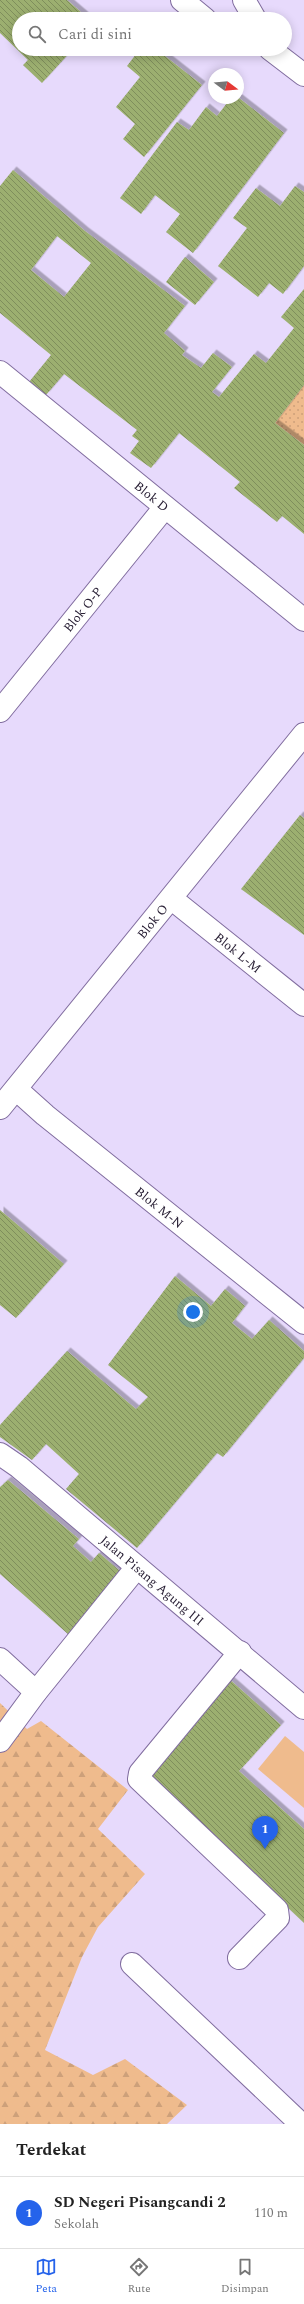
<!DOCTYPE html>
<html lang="id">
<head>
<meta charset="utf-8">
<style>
  :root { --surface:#fff; --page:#f2f2f2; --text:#222; --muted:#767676; --line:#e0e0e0; --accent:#2563eb }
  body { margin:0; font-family:Spectral,serif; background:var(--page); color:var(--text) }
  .compass { position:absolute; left:208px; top:68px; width:36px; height:36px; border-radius:50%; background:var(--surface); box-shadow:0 2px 10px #0003; rotate:106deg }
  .you { position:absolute; left:193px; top:1312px; width:14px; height:14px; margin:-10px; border:3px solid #fff; border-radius:50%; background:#1a73e8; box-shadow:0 0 0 6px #1a73e833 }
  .badge { display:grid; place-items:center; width:26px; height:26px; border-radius:50%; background:var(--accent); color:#fff; font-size:13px; font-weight:700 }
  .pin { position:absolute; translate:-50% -33px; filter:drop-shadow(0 1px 2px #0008) }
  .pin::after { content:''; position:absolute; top:21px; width:14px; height:12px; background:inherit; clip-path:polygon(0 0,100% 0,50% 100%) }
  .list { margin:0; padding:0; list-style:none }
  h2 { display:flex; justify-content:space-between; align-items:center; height:52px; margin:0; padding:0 16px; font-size:17px }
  h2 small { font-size:13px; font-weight:400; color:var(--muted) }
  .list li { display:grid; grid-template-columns:26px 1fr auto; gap:12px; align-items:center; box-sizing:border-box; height:72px; padding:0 16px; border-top:1px solid var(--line) }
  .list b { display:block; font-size:15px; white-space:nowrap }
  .list p { margin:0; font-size:13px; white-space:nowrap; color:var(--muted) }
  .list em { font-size:13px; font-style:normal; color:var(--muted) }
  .icon { flex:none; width:22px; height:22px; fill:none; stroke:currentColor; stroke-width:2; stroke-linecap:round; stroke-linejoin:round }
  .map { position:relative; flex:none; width:304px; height:2124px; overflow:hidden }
  .search { position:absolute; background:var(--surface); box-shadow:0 2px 10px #0003; left:12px; right:12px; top:12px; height:44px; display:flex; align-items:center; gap:10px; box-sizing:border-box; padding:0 14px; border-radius:22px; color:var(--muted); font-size:15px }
  .sheet { height:124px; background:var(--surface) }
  nav { display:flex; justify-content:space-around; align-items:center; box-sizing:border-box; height:56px; border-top:1px solid var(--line); background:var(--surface); font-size:11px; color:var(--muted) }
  nav a { display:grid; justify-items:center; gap:2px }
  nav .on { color:var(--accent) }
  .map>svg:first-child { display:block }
</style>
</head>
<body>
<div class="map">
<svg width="304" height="2124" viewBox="0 0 304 2124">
  <defs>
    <pattern id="forest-firs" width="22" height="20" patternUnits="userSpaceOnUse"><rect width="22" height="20" fill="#efbb8d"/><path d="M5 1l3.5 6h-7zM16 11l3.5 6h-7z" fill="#cda07a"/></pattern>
    <pattern id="garden-dots" width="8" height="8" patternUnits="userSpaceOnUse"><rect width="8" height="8" fill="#efbb8d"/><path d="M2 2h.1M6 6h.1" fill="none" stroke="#cda07a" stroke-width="1.8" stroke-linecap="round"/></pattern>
    <pattern id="building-back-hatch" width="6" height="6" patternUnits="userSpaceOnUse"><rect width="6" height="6" fill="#9caf6f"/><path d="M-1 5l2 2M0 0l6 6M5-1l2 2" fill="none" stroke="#7f8e5c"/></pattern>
    <filter id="shadow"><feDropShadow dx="3.5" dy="-3.5" stdDeviation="0" flood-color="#0004"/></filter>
  </defs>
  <rect width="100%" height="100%" fill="#e7dafc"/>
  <path fill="url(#forest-firs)" d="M0,1703L27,1729L41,1721L128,1790L98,1829L145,1874L98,1927L82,1957L45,2050L93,2075L125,2059L187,2105L167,2124H0Z"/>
  <path fill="url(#garden-dots)" d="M304,385V445L275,423Z"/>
  <path fill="#efbb8d" d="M285,1736L304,1752V1808L258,1769Z"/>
  <path fill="url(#building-back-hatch)" fill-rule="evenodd" filter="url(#shadow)" d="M0,0H67L89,19H19V49H73L42,83L23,65L28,60L0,33Z
    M140,49H156L202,85L144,157L123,139L135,124L116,107L140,77L127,66Z
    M231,98H239L284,133L193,253L166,232L180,214L155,195L141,214L120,198L177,122L189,130L206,107L217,116Z
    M13,170L85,231L185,306L164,333L185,351L182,355L201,368L213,353L232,367L212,392L219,397L254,354L266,363L294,328L281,317L304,289V385L275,423L304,445V534L282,516L277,522L234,488L240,482L179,433L151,468L130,453L139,441L132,436L137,430L64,374L46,395L29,382L51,355L0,313V186ZM57,236L91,263L64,297L31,270Z
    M295,186L304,192V266L283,294L269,283L258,297L218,266L247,228L233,218L256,188L280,206Z
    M185,257L214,282L195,305L166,282Z
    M300,815L304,818V935L241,889Z
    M0,1210L64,1264L16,1318L0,1305Z
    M175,1276L211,1306L225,1289L245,1306L232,1323L252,1339L269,1320L304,1351V1358L223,1457L217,1453L137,1548L66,1489L79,1474L46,1444L32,1460L0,1437V1425L67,1351L136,1409L148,1397L108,1365Z
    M8,1480L79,1539L73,1546L91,1562L99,1553L120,1571L69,1635L0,1574V1487Z
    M228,1678L281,1725L239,1771L304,1829V1923L149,1776Z"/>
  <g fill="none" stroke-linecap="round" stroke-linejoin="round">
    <defs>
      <g id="minor">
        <path d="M182,0L205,19"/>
        <path d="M244,0L255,19"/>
        <path d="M270,49L304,75"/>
        <path id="s1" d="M0,372L304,620"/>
        <path id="s2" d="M0,711L165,507"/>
        <path id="s3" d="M172,899L304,1005"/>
        <path id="s4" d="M16,1089L45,1115L304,1323"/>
        <path id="s5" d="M0,1108L304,734"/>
        <path id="s6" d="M0,1454L19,1467L304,1708"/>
        <path d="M0,1659L36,1692"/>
        <path d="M0,1741L36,1692L137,1567"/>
        <path d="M239,1958L278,1918L277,1910L139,1779L140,1773L240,1652"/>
        <path d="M132,1964L301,2124"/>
      </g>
    </defs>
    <use href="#minor" stroke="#816d9f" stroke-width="24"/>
    <use href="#minor" stroke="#fff" stroke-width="22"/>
  </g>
  <g text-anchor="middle" stroke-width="4" stroke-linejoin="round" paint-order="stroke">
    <g font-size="13" fill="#2a2136" stroke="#e7dafc">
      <text dy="5" stroke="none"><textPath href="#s1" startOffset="196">Blok D</textPath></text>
      <text dy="5" stroke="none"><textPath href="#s2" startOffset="131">Blok O-P</textPath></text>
      <text dy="5" stroke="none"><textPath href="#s5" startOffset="241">Blok O</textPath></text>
      <text dy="5" stroke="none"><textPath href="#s3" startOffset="85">Blok L-M</textPath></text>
      <text dy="5" stroke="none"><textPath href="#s4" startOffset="186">Blok M-N</textPath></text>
      <text dy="5" stroke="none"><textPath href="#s6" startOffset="198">Jalan Pisang Agung III</textPath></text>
    </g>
  </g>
</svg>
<svg class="compass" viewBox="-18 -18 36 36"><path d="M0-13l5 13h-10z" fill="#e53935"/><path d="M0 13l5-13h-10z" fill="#767676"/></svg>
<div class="you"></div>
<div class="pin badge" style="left:265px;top:1849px">1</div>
<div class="search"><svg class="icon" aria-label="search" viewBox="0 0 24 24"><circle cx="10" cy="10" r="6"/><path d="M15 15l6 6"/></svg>Cari di sini</div>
</div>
<section class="sheet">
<h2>Terdekat<small></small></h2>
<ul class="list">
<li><span class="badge">1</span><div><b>SD Negeri Pisangcandi 2</b><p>Sekolah</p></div><em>110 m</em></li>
</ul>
</section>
<nav>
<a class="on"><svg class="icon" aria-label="map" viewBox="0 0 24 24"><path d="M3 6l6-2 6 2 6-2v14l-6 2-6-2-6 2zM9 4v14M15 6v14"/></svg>Peta</a>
<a><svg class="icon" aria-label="directions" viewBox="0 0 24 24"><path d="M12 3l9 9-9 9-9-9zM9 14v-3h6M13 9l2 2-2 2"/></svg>Rute</a>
<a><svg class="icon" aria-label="saved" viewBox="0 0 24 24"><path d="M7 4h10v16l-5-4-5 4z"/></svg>Disimpan</a>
</nav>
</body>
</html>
